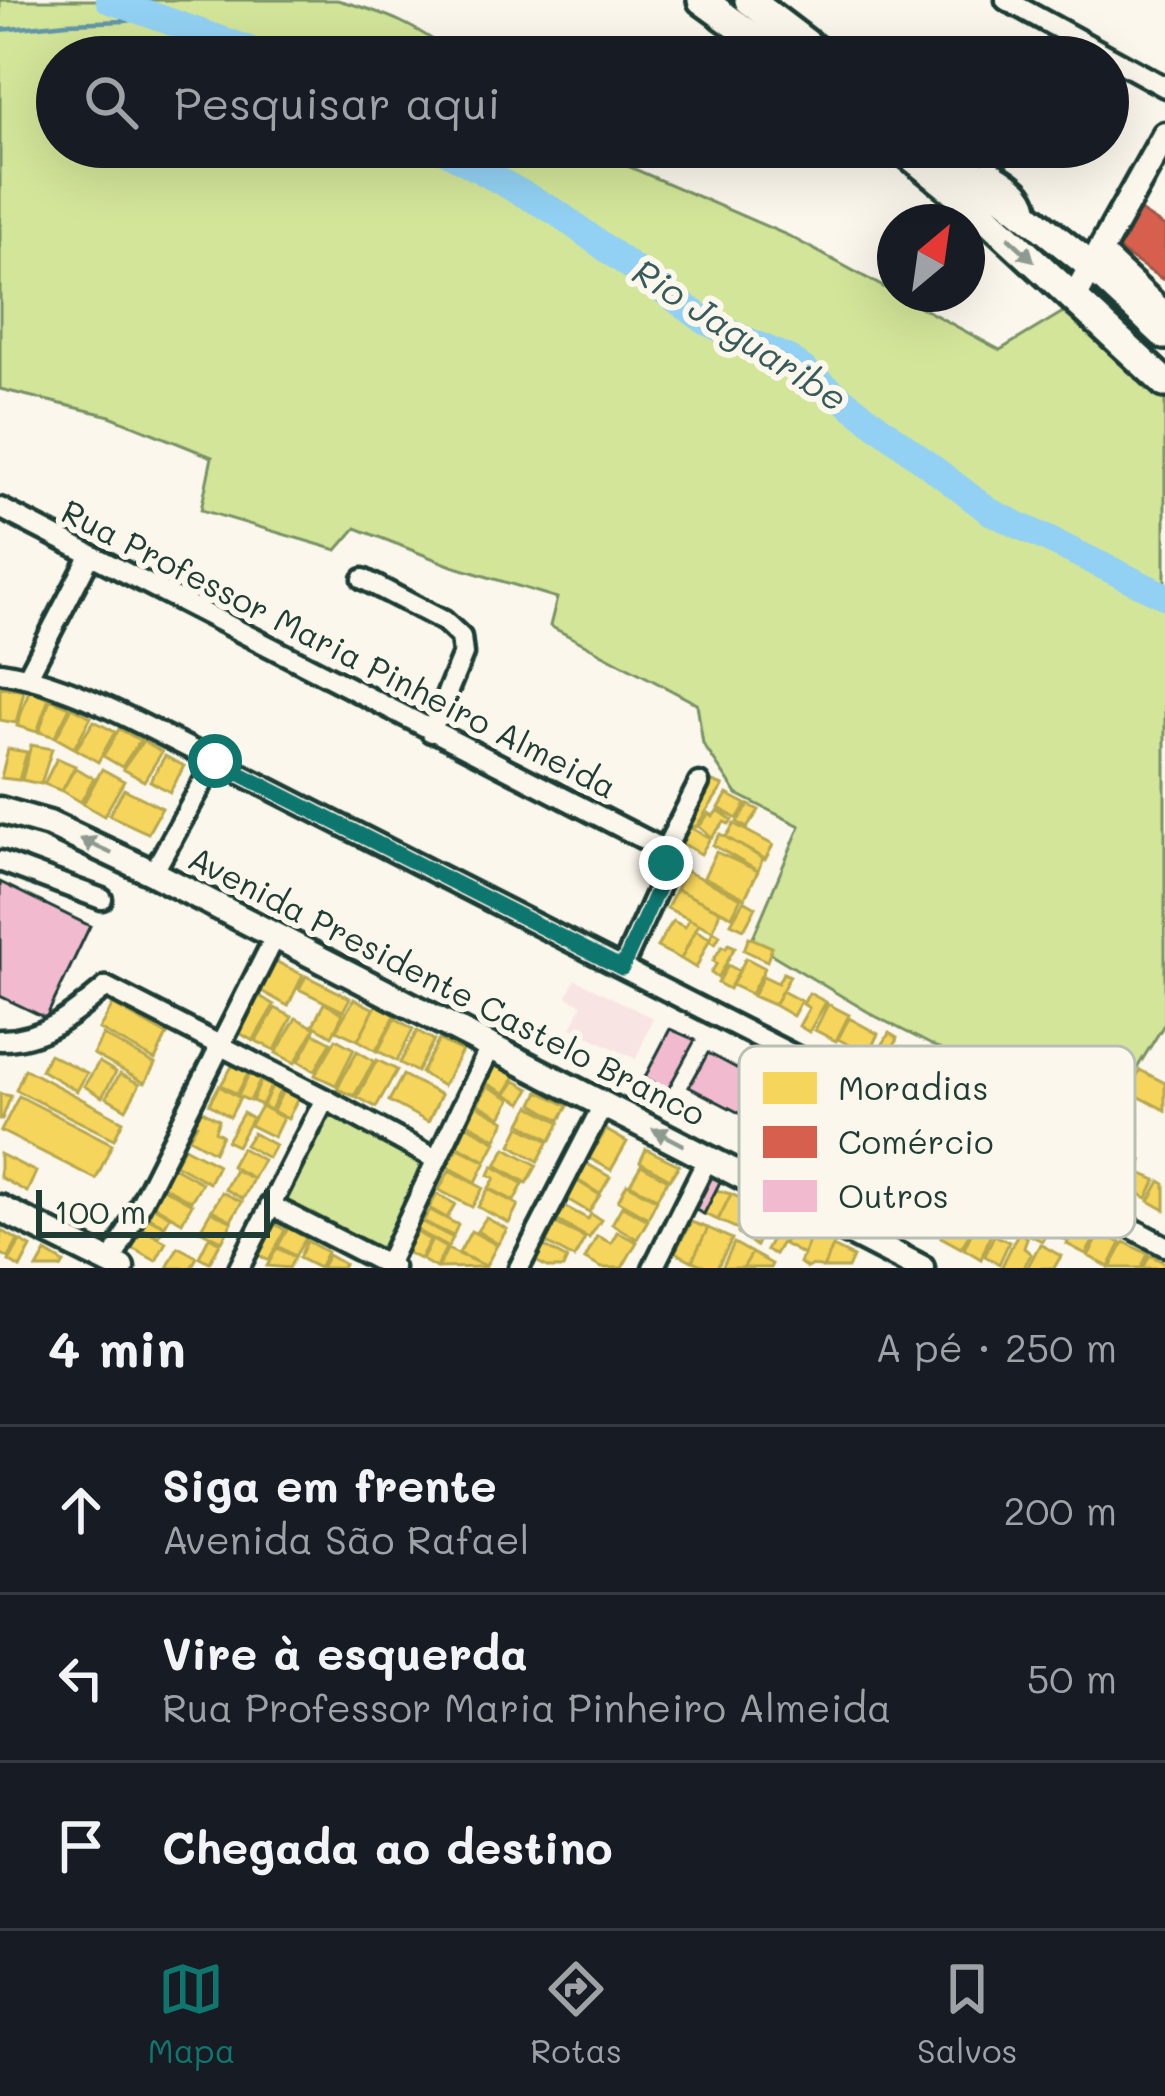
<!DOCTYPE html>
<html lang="pt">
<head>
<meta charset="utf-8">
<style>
  :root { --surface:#171b24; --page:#20242c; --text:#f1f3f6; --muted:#9ea1a6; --line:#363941; --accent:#0f766e }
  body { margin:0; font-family:Mali,sans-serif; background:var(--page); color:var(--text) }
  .compass { position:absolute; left:877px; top:204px; width:108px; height:108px; border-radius:50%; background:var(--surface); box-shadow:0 12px 48px #0002; rotate:29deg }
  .scale { position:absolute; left:36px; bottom:30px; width:234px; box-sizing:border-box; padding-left:12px; border:6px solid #1f3d34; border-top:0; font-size:33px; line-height:42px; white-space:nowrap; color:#1f3d34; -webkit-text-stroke:9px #fbf7ec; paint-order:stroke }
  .stop { position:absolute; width:36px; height:36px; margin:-27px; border:9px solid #0f766e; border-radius:50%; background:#fff }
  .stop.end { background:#0f766e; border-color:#fff; box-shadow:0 3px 12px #0008 }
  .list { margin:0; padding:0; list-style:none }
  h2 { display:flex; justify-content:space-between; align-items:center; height:156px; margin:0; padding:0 48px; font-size:51px }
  h2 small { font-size:39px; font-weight:400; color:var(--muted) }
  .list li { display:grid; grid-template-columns:78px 1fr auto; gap:36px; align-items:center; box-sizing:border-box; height:168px; padding:0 48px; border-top:3px solid var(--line) }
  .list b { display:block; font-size:45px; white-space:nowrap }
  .list p { margin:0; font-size:39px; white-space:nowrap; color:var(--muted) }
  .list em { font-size:39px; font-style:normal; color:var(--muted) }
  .icon { flex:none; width:66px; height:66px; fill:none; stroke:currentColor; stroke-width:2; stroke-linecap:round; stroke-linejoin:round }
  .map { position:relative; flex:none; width:1165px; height:1268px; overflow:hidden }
  .search { position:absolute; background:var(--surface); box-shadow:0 12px 48px #0002; left:36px; right:36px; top:36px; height:132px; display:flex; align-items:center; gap:30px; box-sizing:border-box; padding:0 42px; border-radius:66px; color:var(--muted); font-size:45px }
  .sheet { height:660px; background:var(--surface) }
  nav { display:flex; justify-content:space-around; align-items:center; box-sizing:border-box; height:168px; border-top:3px solid var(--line); background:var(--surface); font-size:33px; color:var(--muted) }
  nav a { display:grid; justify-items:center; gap:6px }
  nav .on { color:var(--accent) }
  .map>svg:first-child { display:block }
</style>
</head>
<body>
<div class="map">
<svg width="1165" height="1268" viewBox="0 0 1165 1268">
  <rect width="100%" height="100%" fill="#fbf7ec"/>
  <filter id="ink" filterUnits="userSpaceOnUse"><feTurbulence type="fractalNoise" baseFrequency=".00833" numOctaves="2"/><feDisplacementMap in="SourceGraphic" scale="24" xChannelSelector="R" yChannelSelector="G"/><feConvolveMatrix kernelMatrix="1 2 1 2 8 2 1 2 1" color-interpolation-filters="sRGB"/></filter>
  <g filter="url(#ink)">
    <path fill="#f8e5e3" d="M575,979L653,1018L636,1059L571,1028L582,1005L567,997Z"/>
    <path fill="#d3e599" stroke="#799166" stroke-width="3" d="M0,0H337C390,14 414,25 458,57H57V147H584L789,236L1000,350L1063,312L1165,399V1023L1124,1089L1022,1091L875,1016L751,942L800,826L737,794L703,744L697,704L550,626L557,598L452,566L356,528L337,550L201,510L212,457L110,416L0,389Z
      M331,1112L429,1163L383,1256L282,1205Z"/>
    <path fill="#f6d55c" stroke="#b6a750" stroke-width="3" d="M0,687L24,691L16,723L0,720Z
      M29,690L49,698L37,732L17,726Z
      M50,699L70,707L55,737L39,732Z
      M72,707L91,717L74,748L56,738Z
      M94,721L115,732L98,762L76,749Z
      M119,729L140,740L122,767L103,756Z
      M143,741L162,752L144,781L123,769Z
      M31,745L52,749L41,784L22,780Z
      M8,749L27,752L19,780L1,778Z
      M165,756L184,766L170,792L150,781Z
      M57,758L75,766L62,791L44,784Z
      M75,768L94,778L81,802L62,791Z
      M102,769L124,781L104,816L83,804Z
      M710,781L723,786L696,827L686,822Z
      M124,789L162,808L148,833L109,815Z
      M727,794L746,804L737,819L719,808Z
      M749,805L759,810L747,828L737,822Z
      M718,810L732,820L729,824L724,822L712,837L699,827L709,813L713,816Z
      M734,824L773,845L765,860L726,837Z
      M685,825L710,838L701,854L676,840Z
      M720,834L763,858L758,871L713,845Z
      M716,852L758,871L745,898L704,877Z
      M686,871L741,898L732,916L676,889Z
      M676,889L720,911L713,931L667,908Z
      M744,900L756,907L744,929L731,923Z
      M689,919L699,924L681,959L657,947L673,921L685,927Z
      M695,930L710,938L713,931L720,935L715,944L709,940L696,968L681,959Z
      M749,937L772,947L767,961L744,950Z
      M728,944L735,947L718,978L711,973L717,963L713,961L722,946L726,948Z
      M269,958L303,975L288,1006L254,987Z
      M746,958L765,968L751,994L732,985Z
      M728,965L739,971L729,989L718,983Z
      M783,973L790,976L774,1005L753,996L763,976L778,983Z
      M306,976L350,998L343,1011L299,989Z
      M782,991L801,1001L793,1016L774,1005Z
      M255,993L274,1005L253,1041L233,1029Z
      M809,993L826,1002L809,1032L799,1026L809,1008L803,1004Z
      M380,998L399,1008L376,1051L358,1040Z
      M354,999L374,1009L358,1040L336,1030Z
      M324,1003L343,1014L332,1036L313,1025Z
      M828,1004L849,1015L836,1041L815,1030Z
      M113,1005L167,1035L155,1060L99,1029Z
      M275,1008L292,1017L275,1050L256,1041Z
      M296,1018L315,1028L295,1063L276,1053Z
      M395,1018L413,1029L397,1061L378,1051Z
      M849,1018L878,1034L868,1055L838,1039Z
      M417,1031L434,1040L417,1072L400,1063Z
      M314,1033L331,1042L315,1071L299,1061Z
      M889,1033L897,1038L894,1047L904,1052L897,1069L880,1060L883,1053L879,1051Z
      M103,1035L155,1064L145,1083L93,1054Z
      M336,1039L354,1049L336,1085L315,1075Z
      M439,1040L462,1051L443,1086L421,1073Z
      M357,1051L374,1061L354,1096L337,1089Z
      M49,1054L87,1073L77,1091L41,1070Z
      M491,1057L518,1071L505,1093L478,1079Z
      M377,1060L397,1070L376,1107L357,1097Z
      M99,1062L116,1072L102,1097L84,1086Z
      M234,1063L249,1072L237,1094L221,1085Z
      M25,1069L123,1121L114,1139L16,1090Z
      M1140,1070L1165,1083V1110L1128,1091Z
      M120,1074L140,1084L126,1109L106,1097Z
      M249,1074L260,1080L250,1101L238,1096Z
      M403,1075L441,1095L428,1122L389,1101Z
      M261,1081L271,1086L262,1105L252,1101Z
      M515,1081L530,1089L522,1103L506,1094Z
      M219,1086L240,1098L230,1117L209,1104Z
      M272,1086L280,1091L271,1110L263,1106Z
      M487,1086L511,1099L501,1117L478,1104Z
      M283,1091L298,1098L288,1119L273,1111Z
      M539,1091L568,1106L560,1120L533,1104Z
      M0,1094L11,1096L2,1119H0Z
      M19,1096L112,1144L96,1179L1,1131Z
      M476,1105L505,1121L496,1139L468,1123Z
      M261,1106L283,1118L274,1137L250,1125Z
      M530,1106L560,1122L551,1140L521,1123Z
      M197,1108L219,1120L215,1131L222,1135L214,1152L189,1138L197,1124L190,1121Z
      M243,1113L252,1118L237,1146L227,1141Z
      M1107,1118L1139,1134L1132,1151L1099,1132Z
      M459,1121L496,1142L486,1161L449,1141Z
      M520,1126L549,1141L538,1161L511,1145Z
      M606,1130L627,1142L611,1170L589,1158Z
      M253,1133L275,1145L268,1158L245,1145Z
      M184,1147L218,1165L209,1183L175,1164Z
      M241,1148L263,1160L253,1178L231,1166Z
      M458,1148L486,1162L476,1182L447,1166Z
      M506,1148L537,1165L527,1183L496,1165Z
      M646,1149L679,1165L670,1179L640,1162Z
      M0,1154L36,1172L27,1192L0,1177Z
      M1126,1154L1142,1161L1127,1192L1111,1184Z
      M584,1162L610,1177L600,1194L574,1178Z
      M641,1165L668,1180L657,1198L630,1184Z
      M493,1166L523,1184L514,1201L489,1188L495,1178L489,1175Z
      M173,1167L202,1183L191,1201L163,1186Z
      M235,1170L253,1179L243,1199L225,1189Z
      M449,1170L483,1188L472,1207L439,1190Z
      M1138,1172L1156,1180L1147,1198L1130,1189Z
      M577,1181L600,1195L589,1212L567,1199Z
      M1160,1181L1165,1184V1210L1149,1201Z
      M627,1184L657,1200L648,1218L618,1201Z
      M163,1188L192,1204L182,1222L153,1205Z
      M488,1189L518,1205L509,1223L478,1207Z
      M716,1190L731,1194L718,1220L704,1214Z
      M222,1192L242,1202L231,1220L212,1210Z
      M437,1194L455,1204L447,1218L429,1208Z
      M731,1194L751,1203L740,1230L718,1220Z
      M1039,1202L1059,1212L1042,1241L1022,1231Z
      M751,1203L771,1214L756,1246L738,1233L752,1215L748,1213Z
      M152,1206L170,1216L165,1225L147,1216Z
      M564,1206L588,1219L591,1214L601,1220L589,1238L556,1220Z
      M622,1206L648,1220L637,1239L612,1224Z
      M430,1210L458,1225L453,1236L423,1221Z
      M211,1211L232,1222L222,1241L200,1230Z
      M953,1212L975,1225L961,1248L941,1237Z
      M771,1214L793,1224L775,1254L766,1250L773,1236L764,1231Z
      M1062,1214L1076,1221L1066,1240L1051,1232Z
      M146,1217L164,1226L159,1237L140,1227Z
      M486,1218L507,1229L498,1244L477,1231Z
      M268,1220L285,1230L269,1261L252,1251Z
      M418,1220L453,1238L448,1247L413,1228Z
      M551,1221L585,1238L574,1258L541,1240Z
      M1079,1221L1099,1231L1086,1254L1067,1244Z
      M691,1222L708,1228L692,1261L675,1252Z
      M793,1224L810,1233L804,1255L784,1244Z
      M975,1225L992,1231L981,1259L964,1249Z
      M140,1228L166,1242L156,1261L130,1247Z
      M288,1228L306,1238L295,1256L278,1246Z
      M708,1228L732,1239L717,1268H709L692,1261Z
      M1,1230L18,1240L9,1258L0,1253Z
      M413,1230L430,1240L420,1259L402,1250Z
      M471,1231L497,1245L486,1266L459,1253Z
      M1019,1231L1027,1238L1024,1248L1031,1254L1023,1268H1004L1002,1266Z
      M617,1232L637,1242L622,1268H602L585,1259L597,1236L611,1243Z
      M813,1232L835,1242L823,1268L812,1265L807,1268L800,1263Z
      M1101,1233L1121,1243L1109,1267L1088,1256Z
      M994,1235L1009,1242L999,1264L985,1256Z
      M209,1237L220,1243L210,1262L199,1257Z
      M432,1240L446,1248L436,1268L422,1260Z
      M20,1241L31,1247L20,1268L9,1261Z
      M307,1241L327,1252L319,1268L299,1258Z
      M1124,1242L1148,1254L1141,1268H1110Z
      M734,1243L752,1253L743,1268H722Z
      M540,1244L567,1259L563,1268H549L532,1259Z
      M1040,1244L1061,1256L1054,1268H1027Z
      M178,1247L197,1257L191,1268H167Z
      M833,1247L853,1257L848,1268H823Z
      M277,1248L295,1257L289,1268L267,1266Z
      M447,1249L487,1267L438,1268Z
      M46,1252L64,1263L61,1268H37Z
      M752,1253L772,1264L770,1268H743Z
      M328,1255L344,1264L342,1268H321Z
      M1150,1255L1165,1263L1162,1268H1143Z"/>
    <path fill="#d6604d" stroke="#9f5646" stroke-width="3" d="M1137,209L1165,227V274L1162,279L1116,248Z"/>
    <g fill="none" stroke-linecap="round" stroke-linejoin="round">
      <path stroke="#6496a7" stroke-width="4.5" d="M0,30L67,23L126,21L153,16"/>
      <path stroke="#92d1f3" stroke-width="27" d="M109,0L270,57
        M438,147L556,212L708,323L790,359L989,511L1165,596"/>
    </g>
    <path fill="#f2bacf" stroke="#1f3d34" stroke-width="3" d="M0,882L90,926L46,1018L0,996Z
      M670,1029L695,1040L667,1091L645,1077Z
      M708,1053L774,1088L755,1121L689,1087Z
      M710,1166L724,1174L704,1214L690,1207Z"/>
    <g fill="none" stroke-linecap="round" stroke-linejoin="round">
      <defs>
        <path id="street" d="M1006,0L1165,87
          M990,169C1008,183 1031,191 1029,217
          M1101,251L1165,311
          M0,508L665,850
          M363,579L444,621L461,637L463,654L431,732
          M0,672C76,684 146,728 215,761L1106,1214L1165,1246
          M28,676L90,556
          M0,861L102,899
          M153,873L215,761
          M622,968L664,875L665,850L699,783
          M0,1040C43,1041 74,1014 106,987L325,1099L437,1160
          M1047,1183L1061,1153L1102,1102
          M270,1205L393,1268
          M111,1263L276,935
          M387,1265L491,1045
          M239,1268L325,1099
          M519,1268L604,1103
          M653,1268L708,1158"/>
        <path id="secondary" d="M1074,298L1165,135
          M0,810L49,824L153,873L921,1268
          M0,1208L121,1268"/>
        <path id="primary" d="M702,0L781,57
          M749,0L824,57
          M900,147L984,215L1165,383
          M942,147L1092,267L1165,335"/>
      </defs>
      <use href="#street" stroke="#1f3d34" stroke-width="27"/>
      <use href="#secondary" stroke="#1f3d34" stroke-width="33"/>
      <use href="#primary" stroke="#1f3d34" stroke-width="36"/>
      <use href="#street" stroke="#fbf7ec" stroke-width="18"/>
      <use href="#secondary" stroke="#fbf7ec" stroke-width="24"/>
      <use href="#primary" stroke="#fbf7ec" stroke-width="27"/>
    </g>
    <defs><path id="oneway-solid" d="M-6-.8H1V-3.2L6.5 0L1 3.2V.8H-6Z" transform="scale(3)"/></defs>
    <g fill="#8d9a90">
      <use href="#oneway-solid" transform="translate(1021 249) rotate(43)"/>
      <use href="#oneway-solid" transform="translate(96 846) rotate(-155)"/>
      <use href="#oneway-solid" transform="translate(668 1137) rotate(-152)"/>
    </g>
  </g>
  <g fill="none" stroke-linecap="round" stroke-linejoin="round" filter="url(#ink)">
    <path stroke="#0f766e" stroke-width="15" d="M215,761L622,968L664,875L666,863"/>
  </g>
  <g text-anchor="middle" stroke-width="12" stroke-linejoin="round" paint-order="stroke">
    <g font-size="33" fill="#1f3d34" stroke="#fbf7ec">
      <text transform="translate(339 649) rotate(27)" y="12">Rua Professor Maria Pinheiro Almeida</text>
      <text transform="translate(447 986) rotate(27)" y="12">Avenida Presidente Castelo Branco</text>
    </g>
    <g font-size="36" font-style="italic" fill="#365b5a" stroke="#fbf7ec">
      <text transform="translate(740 335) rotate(33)" y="13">Rio Jaguaribe</text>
    </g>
  </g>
  <rect x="739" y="1046" width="396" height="192" rx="18" fill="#fbf7ec" stroke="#b9bfb5" stroke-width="3"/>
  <rect x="763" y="1072" width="54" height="32" fill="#f6d55c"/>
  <rect x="763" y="1126" width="54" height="32" fill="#d6604d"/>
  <rect x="763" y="1180" width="54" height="32" fill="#f2bacf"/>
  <g font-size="33" fill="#1f3d34">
    <text x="838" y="1100">Moradias</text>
    <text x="838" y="1154">Comércio</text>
    <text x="838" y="1208">Outros</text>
  </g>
</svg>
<svg class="compass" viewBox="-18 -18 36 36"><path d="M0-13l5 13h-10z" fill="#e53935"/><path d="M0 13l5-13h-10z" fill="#9ea1a6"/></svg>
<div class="scale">100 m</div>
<div class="stop" style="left:215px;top:761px"></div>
<div class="stop end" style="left:666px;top:863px"></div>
<div class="search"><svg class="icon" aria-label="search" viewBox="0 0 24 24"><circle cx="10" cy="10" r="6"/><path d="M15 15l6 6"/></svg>Pesquisar aqui</div>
</div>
<section class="sheet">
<h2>4 min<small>A pé · 250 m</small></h2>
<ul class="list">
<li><svg class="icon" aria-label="ahead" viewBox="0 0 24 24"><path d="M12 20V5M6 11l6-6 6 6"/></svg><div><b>Siga em frente</b><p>Avenida São Rafael</p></div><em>200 m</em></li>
<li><svg class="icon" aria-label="left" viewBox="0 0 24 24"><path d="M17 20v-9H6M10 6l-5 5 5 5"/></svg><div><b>Vire à esquerda</b><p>Rua Professor Maria Pinheiro Almeida</p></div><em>50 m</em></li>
<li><svg class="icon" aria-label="arrive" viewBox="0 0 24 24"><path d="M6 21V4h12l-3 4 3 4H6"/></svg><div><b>Chegada ao destino</b></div></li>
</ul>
</section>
<nav>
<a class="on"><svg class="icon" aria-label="map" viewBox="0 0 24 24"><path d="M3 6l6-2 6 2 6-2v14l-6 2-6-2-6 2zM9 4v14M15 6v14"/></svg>Mapa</a>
<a><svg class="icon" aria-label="directions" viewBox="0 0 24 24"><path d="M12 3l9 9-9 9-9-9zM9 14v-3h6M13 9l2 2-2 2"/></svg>Rotas</a>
<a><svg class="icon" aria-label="saved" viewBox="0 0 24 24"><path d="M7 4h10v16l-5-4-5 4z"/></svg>Salvos</a>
</nav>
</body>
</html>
